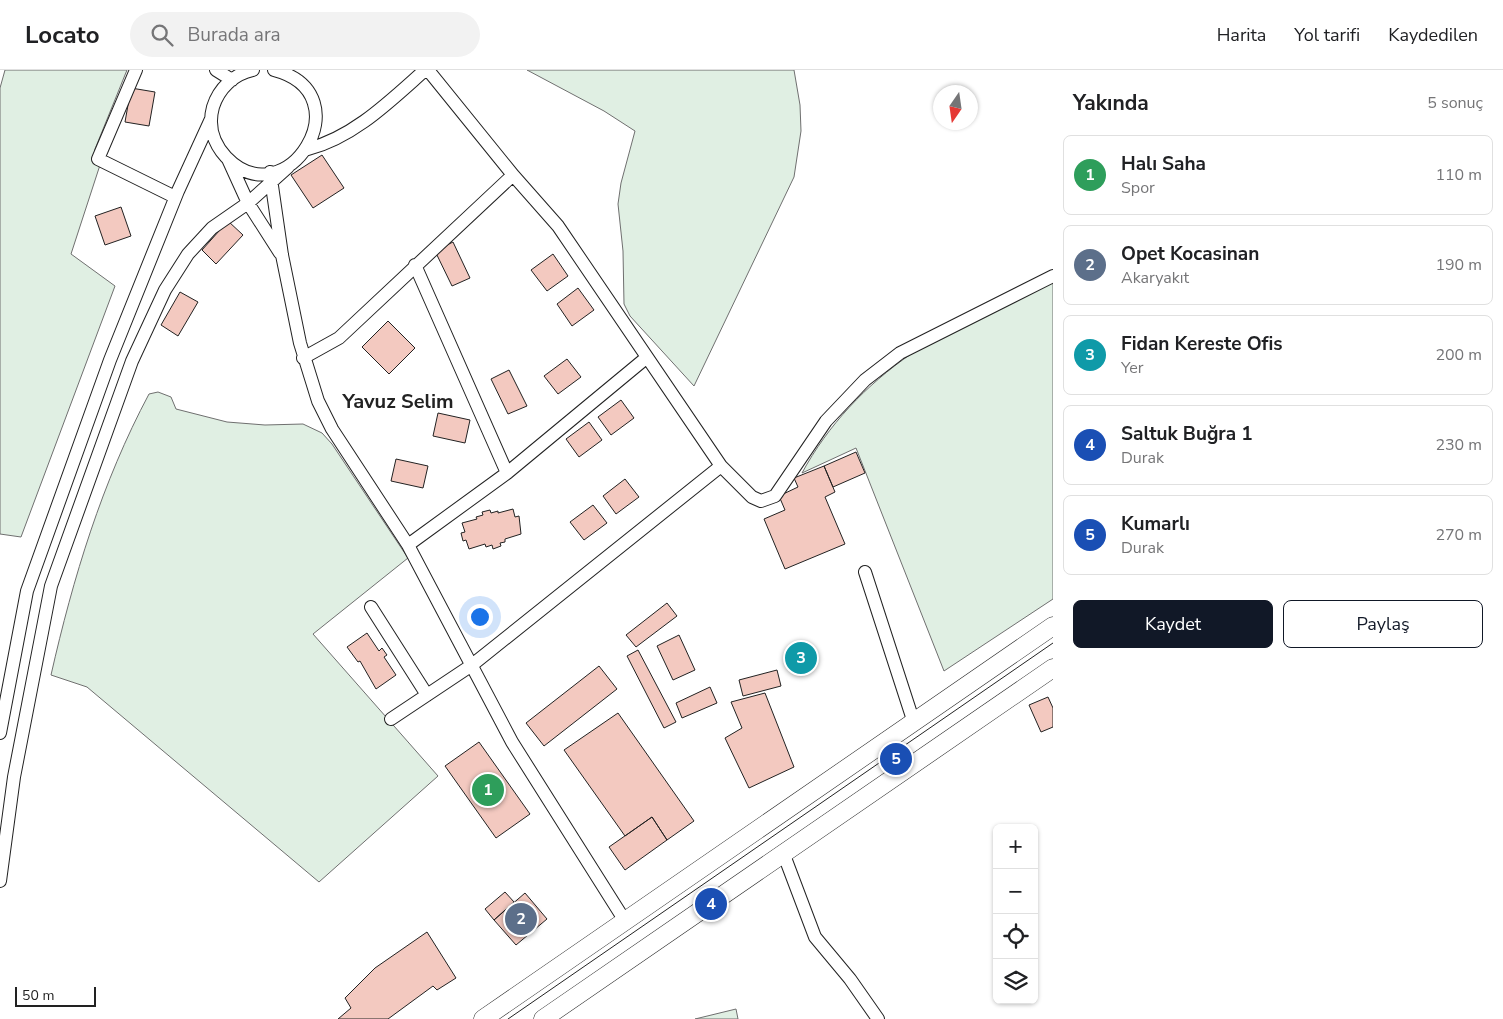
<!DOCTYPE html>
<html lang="tr">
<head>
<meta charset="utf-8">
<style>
  :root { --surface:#fff; --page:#f2f2f2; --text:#202124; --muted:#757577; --line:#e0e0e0; --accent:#111827 }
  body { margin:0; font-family:"Nunito Sans",sans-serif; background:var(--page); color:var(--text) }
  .controls { position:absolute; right:15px; bottom:15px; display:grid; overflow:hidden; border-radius:8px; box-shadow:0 1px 4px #0004 }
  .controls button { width:45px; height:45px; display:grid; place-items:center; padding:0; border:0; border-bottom:1px solid var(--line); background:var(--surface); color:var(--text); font:25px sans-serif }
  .compass { position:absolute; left:933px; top:15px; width:45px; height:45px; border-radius:50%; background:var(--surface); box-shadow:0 1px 4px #0004; rotate:193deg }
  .scale { position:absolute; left:15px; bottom:12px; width:81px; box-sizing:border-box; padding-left:5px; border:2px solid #222; border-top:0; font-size:14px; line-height:18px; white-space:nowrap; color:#222; -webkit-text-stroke:4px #fff; paint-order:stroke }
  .you { position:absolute; left:479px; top:546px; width:18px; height:18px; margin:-12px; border:4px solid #fff; border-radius:50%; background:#1a73e8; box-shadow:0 0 0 8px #1a73e833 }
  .badge { display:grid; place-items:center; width:32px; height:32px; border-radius:50%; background:var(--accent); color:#fff; font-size:16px; font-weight:700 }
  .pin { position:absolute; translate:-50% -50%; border:2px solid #fff; box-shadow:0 1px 5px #0006 }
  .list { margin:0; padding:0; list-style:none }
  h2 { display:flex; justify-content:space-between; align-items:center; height:65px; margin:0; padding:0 20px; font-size:21px }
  h2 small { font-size:16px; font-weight:400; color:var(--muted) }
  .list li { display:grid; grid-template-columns:32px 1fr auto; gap:15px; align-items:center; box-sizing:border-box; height:80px; margin:0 10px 10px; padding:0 10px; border:1px solid var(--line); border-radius:8px }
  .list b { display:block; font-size:19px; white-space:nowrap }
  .list p { margin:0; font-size:16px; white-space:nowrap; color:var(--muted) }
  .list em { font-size:16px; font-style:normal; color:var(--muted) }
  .actions { display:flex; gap:10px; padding:15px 20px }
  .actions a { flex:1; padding:11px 0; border:1px solid var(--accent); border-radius:8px; text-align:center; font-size:18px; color:var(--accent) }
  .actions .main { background:var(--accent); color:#fff }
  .icon { flex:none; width:28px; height:28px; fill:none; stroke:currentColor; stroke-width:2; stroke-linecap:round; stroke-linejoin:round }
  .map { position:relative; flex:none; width:1053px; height:949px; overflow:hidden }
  header { display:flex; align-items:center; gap:30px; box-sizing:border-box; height:70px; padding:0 25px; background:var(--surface); border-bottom:1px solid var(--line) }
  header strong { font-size:24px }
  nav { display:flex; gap:28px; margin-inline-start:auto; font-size:18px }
  .search { width:350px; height:45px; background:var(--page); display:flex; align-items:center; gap:12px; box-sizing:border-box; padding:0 18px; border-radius:28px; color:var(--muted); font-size:19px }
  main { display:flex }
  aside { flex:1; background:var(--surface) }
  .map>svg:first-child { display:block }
</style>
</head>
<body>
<header>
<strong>Locato</strong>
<div class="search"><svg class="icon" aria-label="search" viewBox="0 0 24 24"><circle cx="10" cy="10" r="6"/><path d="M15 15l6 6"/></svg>Burada ara</div>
<nav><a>Harita</a><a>Yol tarifi</a><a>Kaydedilen</a></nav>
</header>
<main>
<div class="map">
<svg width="1053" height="949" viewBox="0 0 1053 949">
  <rect width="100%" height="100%" fill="#fff"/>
  <path fill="#e0efe3" stroke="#6f6f6f" d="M5,0H127L95,79L93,90L100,95L71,184L115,216L21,467L0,464V18Z
    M527,0H794L800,35L801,61L794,107L694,316L630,246L624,234L623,181L618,134L621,113L635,61L604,41Z
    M1053,212V529L944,601L856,378L802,403C828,355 866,315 911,284Z
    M158,322L171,327L176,339L227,352L265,355L303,354L322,363L332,374L408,488L313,564L438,706L319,812L87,617L51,605C73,508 102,412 149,324Z
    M736,939L738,949H695Z"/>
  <path fill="#f3c9c0" stroke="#222" d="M131,18L155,22L149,56L125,52Z
    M322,85L344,118L313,138L291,105Z
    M121,137L131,166L105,175L95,146Z
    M228,151L243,165L216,194L202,180Z
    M453,172L470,208L452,216L435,181Z
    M553,184L568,206L547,221L531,200Z
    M578,218L594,240L572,256L557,234Z
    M180,222L198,232L178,266L161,255Z
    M388,251L415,278L389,304L362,277Z
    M567,289L581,307L558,324L544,306Z
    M509,300L527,336L508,344L491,309Z
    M621,330L634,348L611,365L598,347Z
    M438,343L470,350L465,373L433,366Z
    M589,352L602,370L579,387L566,369Z
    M856,382L865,403L833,417L824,396Z
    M396,389L428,396L423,418L391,411Z
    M824,396L835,422L825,427L845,474L785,499L764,449L785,440L779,426L798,417L794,408Z
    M625,409L639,427L616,444L603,426Z
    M593,435L607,453L584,470L570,452Z
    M513,439L515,447L519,446L521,464L505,469V472L500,473L501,476L493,479L492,475L486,477L485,474L469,479L466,470L463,471L461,463L465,462L462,453L477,449L476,447L483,445L482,442L490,440L491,443L498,441V443Z
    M667,533L677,546L636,577L626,565Z
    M367,563L379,581L382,578L387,585L384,587L396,605L376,619L360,591L358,592L347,577Z
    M679,565L695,600L673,610L657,576Z
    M802,577L808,595L799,598L796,587L789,589L787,582Z
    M638,580L676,652L664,658L627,586Z
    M599,596L617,619L544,676L526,653Z
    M777,600L781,616L743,626L739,610Z
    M710,617L717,633L682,648L676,633Z
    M765,623L794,697L749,718L725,668L742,658L731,632Z
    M1048,627L1053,638V657L1041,662L1029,635Z
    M618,643L694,751L667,770L652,747L625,766L564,680Z
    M479,672L530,744L496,768L445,696Z
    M652,747L667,770L625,800L609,777Z
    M505,822L514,832L494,850L485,839Z
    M525,823L547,849L516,875L494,850Z
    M427,862L456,908L437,920L433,916L388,949H338L351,938L345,928L375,898Z"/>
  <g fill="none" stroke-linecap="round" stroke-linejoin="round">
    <defs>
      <path id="minor" d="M136,0L98,89L175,127
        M216,0L232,10
        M253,0C234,4 219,18 213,37C208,55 213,73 226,87C286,150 366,24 274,0
        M308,79C354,67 390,31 425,0
        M228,89L248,133L280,183
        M270,102L282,185L300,273L318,331L332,359L408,475L512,672L625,851
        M513,105L558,156L721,396L752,427L761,431L775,426L826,351L865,310L900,283L1053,206
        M415,195L507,403
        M303,288L339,268L513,105L428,0
        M408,475L507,403L646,288
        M865,502L914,653
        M371,537L427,625
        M391,649L472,595L721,396
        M0,663L27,521L110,290L178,121L211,49
        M784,785L815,867L850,909L878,949
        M0,811L14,707L51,516L132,291L165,220L188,184L212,158L248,133L288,97"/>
      <path id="highway" d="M483,949L1053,556
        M543,949L1053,598"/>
    </defs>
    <use href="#minor" stroke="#222" stroke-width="14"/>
    <use href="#highway" stroke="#222" stroke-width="19"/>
    <use href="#minor" stroke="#fff" stroke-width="12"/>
    <use href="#highway" stroke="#fff" stroke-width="18"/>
    <path stroke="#222" stroke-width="1" d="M508,949L1053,573"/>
  </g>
  <g text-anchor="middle" stroke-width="4" stroke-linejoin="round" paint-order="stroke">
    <g font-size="20" font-weight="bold" fill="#222" stroke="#fff">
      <text x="398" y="338">Yavuz Selim</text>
    </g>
  </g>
</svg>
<div class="controls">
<button>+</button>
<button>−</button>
<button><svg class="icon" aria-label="locate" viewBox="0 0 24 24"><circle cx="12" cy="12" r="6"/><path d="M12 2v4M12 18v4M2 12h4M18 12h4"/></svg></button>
<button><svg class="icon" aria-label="layers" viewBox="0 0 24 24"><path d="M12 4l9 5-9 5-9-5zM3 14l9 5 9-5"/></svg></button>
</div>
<svg class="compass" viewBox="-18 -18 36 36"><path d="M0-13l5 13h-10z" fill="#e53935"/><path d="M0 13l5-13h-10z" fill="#757577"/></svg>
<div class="scale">50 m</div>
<div class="you"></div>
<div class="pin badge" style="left:488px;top:720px;background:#2e9e5b">1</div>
<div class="pin badge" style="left:521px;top:849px;background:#5c6f8a">2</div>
<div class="pin badge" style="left:801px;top:588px;background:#0f9aa8">3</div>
<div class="pin badge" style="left:711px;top:834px;background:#1a4fb4">4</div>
<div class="pin badge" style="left:896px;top:689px;background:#1a4fb4">5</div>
</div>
<aside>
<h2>Yakında<small>5 sonuç</small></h2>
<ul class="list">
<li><span class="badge" style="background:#2e9e5b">1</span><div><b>Halı Saha</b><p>Spor</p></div><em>110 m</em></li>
<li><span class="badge" style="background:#5c6f8a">2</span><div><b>Opet Kocasinan</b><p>Akaryakıt</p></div><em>190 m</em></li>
<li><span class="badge" style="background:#0f9aa8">3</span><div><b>Fidan Kereste Ofis</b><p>Yer</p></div><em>200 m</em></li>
<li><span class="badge" style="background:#1a4fb4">4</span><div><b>Saltuk Buğra 1</b><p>Durak</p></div><em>230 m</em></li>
<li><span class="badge" style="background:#1a4fb4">5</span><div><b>Kumarlı</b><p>Durak</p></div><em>270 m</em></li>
</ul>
<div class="actions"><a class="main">Kaydet</a><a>Paylaş</a></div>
</aside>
</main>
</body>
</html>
